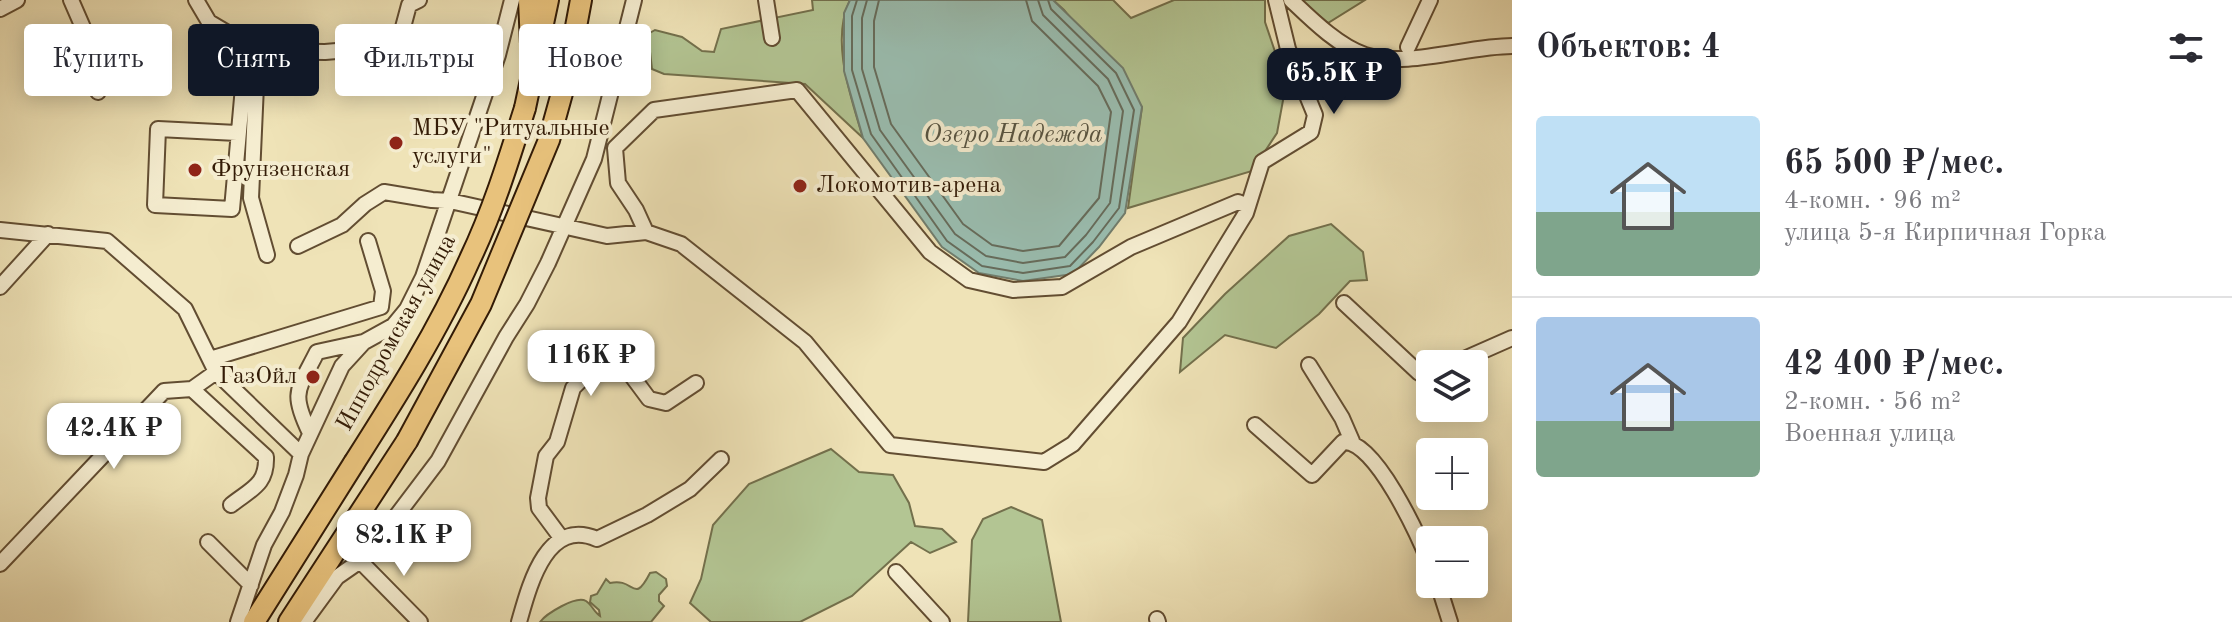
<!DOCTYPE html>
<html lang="ru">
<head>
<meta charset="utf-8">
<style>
  :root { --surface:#fff; --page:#f7f7f7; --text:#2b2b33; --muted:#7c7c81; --line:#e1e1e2; --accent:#111827 }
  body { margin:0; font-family:"Old Standard TT",serif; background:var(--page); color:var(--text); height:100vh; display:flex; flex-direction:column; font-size:30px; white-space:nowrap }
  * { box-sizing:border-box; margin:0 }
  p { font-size:26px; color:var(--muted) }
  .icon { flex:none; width:44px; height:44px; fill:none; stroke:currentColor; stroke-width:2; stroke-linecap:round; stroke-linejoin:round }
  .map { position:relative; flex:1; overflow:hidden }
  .drawer { display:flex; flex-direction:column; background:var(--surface); width:720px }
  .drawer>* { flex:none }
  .banner { position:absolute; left:24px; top:24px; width:760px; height:72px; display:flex; gap:16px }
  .buttons { position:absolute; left:1416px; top:350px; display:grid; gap:16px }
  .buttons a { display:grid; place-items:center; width:72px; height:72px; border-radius:8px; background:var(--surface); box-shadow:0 4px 20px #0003; font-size:40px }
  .price { position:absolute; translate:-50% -68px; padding:0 18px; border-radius:16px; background:#fff; color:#222; font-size:26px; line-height:52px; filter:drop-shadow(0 2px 4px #0008) }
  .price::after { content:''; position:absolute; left:50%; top:48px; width:24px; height:18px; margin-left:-12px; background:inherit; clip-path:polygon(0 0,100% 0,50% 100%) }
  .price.selected { background:var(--accent); color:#fff }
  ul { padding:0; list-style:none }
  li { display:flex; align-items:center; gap:24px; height:200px; padding:0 24px }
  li+li { border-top:2px solid var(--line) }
  li span { display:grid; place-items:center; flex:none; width:224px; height:160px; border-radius:8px; color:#555 }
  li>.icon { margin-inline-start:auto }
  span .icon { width:96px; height:96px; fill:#fffc; stroke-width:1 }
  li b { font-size:34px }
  h2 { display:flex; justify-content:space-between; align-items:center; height:96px; padding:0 24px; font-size:34px }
  .chip { padding:0 28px; border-radius:8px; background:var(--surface); box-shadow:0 4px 20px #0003; font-size:28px; line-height:72px }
  .chip.selected { background:var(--accent); color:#fff }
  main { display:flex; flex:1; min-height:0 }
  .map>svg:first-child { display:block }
  .green { fill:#b3c593; stroke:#73704c; stroke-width:2 }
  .water { fill:#9abeb1; stroke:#717d6d; stroke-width:2 }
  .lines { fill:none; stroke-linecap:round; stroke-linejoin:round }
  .shore { stroke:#666c5c; stroke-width:2 }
  .minor-casing { stroke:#624d32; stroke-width:18 }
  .highway-casing { stroke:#331b06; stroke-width:24 }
  .minor { stroke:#f5edd0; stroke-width:14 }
  .highway { stroke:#e8c27c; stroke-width:20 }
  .highway-bridge-casing { stroke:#331b06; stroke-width:24; stroke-linecap:butt }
  .highway-bridge { stroke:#e8c27c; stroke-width:20 }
  .poi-dot { fill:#8f2418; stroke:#f5edd0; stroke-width:3 }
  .labels { text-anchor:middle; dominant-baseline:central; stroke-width:8; stroke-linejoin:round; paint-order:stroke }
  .poi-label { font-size:24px; fill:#331b06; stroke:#f5edd0; text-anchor:start }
  .street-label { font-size:24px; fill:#331b06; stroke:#f5edd0 }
  .water-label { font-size:26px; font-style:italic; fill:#575442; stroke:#f5edd0 }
</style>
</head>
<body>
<main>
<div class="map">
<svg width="1512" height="622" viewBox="0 0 1512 622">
  <rect width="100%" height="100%" fill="#efe3b7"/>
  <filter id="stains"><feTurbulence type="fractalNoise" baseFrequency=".0025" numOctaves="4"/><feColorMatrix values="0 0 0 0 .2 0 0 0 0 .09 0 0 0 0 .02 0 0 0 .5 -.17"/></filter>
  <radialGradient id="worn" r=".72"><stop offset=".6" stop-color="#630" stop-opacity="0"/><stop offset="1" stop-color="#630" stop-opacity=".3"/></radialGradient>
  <path class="green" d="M812,0h38c-20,41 1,97 13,138l-58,-54 -141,-10 -12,-5 -4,-35 7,-4 27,7 20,14 12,1 7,-23 92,-19z
    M1053,0h60l18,18 43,-18h91v22l21,62 -9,49 -25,38 -124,37 14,-101 -78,-97z
    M1300,0h65l-37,23z
    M1331,224l32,28 4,28 -17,1 -31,33 -43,34 -51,-13 -45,37 3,-34 42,-44 64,-58z
    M831,449l28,23 34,3 16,28 6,23 27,3 14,13 -26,11 -19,-11 -59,54 -52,26h-89l-21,-19 11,-24 12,-54 36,-41z
    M1011,507l31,13 19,102h-93l4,-82 11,-21z
    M656,572l10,7 1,7 -8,9v6l5,5 -13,16h-111c6,-8 36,-27 46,-21 6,4 8,11 14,15l-1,-6 -9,-8 1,-6 6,-2 9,-15 4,4c25,-6 23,23 40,-10z"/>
  <path class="water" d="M850,0h203l70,68 19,39 -17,106 -26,34 -26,27 -50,7 -44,-8 -37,-26 -79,-109 -19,-67v-58z"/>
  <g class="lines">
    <path class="shore" d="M857,0l-5,16v54l19,64 76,107 35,25 41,7 47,-7 23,-24 26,-34 15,-98 -18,-37 -65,-64 -3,-9
      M867,0l-5,18v51l18,61 75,104 31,22 37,7 42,-6 21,-22 24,-32 13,-92 -15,-32 -65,-64 -5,-15
      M879,0l-5,21v46l17,57 72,100 29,21 31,6 36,-5 40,-48 12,-86 -13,-26 -66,-65 -6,-21"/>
    <defs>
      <path id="minor" d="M71,0l24,55 3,37
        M196,0l13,22 49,29 67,1 47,-4 30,-17 7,-26 10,-5
        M766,0l6,38
        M1291,0c20,19 47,46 74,55 40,13 103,-9 147,-9
        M0,9l17,-9
        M1408,47l22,-47
        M257,63l-6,135 16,57
        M237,133l-79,-4 -3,76 77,4 12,-133 12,-9
        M0,230l107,11 78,68 31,63 85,82
        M646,232l-10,-22 -18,-27 -3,-35 39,-38 143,-20 133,162 39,28 44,10 49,-3 69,-40 107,-45 10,4
        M298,246l44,-21 23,-21 19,-12 48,8 18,1 157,35 39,-4 35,12 124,98 85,103 154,17 29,-18 106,-122 67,-109 16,-51 49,-30 4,-17 -27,-66 -12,-49
        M0,287l48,-53
        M1344,303l75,70h11
        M210,359l171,-52 2,-16 -15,-50
        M1453,364l59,-26
        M1309,365l33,53 10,23
        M192,389l74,68c1,28 -15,32 -35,48
        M1255,425l57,50 31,-33c32,-3 76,95 87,122
        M310,433c-20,-41 -12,-43 7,-81l46,-10
        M562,539l-23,-31 -1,-10 8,-42 11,-14 16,-54 12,-12 35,-16 29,39 17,4 30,-20
        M208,542l43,43
        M360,561l60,61
        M0,564l164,-173 28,-2 24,-17
        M896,572l46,50
        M1438,584l12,38
        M1157,619l1,3
        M238,622l26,-77 18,-33 14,-37 5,-21 41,-88 22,-24 29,-16 14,-17 16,-32 75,-222 14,-55
        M304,622l33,-45 23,-16 19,-22 59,-78 68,-124 21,-33 21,-41 46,-104 40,-159
        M519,622c10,-35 27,-105 78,-83l50,-24 43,-26 31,-30"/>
      <path id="highway" d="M529,0l2,44
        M567,75l14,-75
        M525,108l23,-108
        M254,622l100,-159
        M289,622l118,-181"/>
    </defs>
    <use href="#minor" class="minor-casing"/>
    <use href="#highway" class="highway-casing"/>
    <use href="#minor" class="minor"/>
    <use href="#highway" class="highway"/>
    <defs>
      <path id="highway-bridge" d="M407,441l74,-137 68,-164 18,-65
        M354,463c42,-66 84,-132 116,-204 23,-48 39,-100 55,-151"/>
    </defs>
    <use href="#highway-bridge" class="highway-bridge-casing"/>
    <use href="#highway-bridge" class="highway-bridge"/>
  </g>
  <g class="poi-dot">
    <circle cx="396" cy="143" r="8"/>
    <circle cx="195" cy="170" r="8"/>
    <circle cx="800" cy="186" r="8"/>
    <circle cx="313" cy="377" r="8"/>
  </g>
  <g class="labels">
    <g class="poi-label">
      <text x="412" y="129">МБУ "Ритуальные<tspan x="412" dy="28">услуги"</tspan></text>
      <text x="211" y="170">Фрунзенская</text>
      <text x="816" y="186">Локомотив-арена</text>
      <text x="297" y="377" text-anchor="end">ГазОйл</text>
    </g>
    <g class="street-label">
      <text transform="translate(397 333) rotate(-61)">Ипподромская улица</text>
    </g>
    <g class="water-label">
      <text x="1013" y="135">Озеро Надежда</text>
    </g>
  </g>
  <rect width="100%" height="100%" filter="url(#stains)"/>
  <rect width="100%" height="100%" fill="url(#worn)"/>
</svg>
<div class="buttons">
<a><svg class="icon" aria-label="layers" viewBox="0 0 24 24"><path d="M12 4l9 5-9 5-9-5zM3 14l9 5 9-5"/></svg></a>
<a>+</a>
<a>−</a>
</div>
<b class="price selected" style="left:1334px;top:116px">65.5K ₽</b>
<b class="price" style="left:591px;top:398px">116K ₽</b>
<b class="price" style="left:114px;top:471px">42.4K ₽</b>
<b class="price" style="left:404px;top:578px">82.1K ₽</b>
<div class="banner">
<a class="chip">Купить</a>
<a class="chip selected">Снять</a>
<a class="chip">Фильтры</a>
<a class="chip">Новое</a>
</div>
</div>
<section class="drawer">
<h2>Объектов: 4<svg class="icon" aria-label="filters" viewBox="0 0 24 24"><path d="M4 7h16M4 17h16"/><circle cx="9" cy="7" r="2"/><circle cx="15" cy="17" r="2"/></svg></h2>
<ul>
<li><span style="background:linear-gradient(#bfe0f5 60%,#7fa58c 0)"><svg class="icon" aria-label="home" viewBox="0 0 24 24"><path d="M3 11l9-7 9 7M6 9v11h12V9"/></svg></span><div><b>65 500 ₽/мес.</b><p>4-комн. · 96 m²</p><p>улица 5-я Кирпичная Горка</p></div></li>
<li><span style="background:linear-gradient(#a9c7e8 65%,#7fa58c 0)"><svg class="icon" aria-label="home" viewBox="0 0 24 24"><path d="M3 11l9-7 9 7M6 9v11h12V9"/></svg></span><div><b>42 400 ₽/мес.</b><p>2-комн. · 56 m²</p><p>Военная улица</p></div></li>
</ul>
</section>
</main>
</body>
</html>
